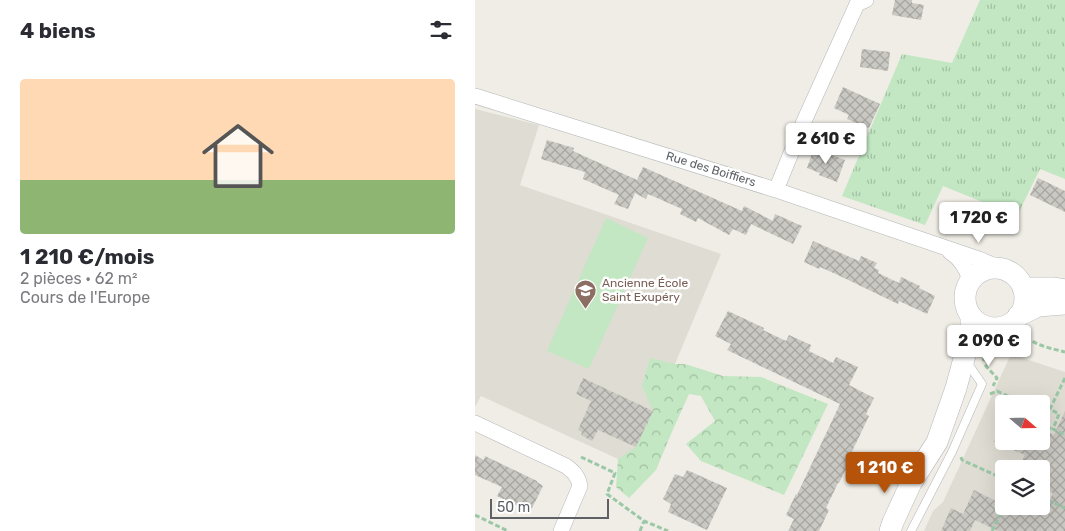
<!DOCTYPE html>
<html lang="fr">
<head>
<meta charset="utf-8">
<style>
  :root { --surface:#fff; --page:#f2f2f3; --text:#2b2b33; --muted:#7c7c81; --line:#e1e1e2; --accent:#b45309 }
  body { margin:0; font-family:Rubik,sans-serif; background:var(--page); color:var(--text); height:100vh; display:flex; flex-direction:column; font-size:19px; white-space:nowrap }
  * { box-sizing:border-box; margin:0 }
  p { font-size:16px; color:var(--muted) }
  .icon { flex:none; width:28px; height:28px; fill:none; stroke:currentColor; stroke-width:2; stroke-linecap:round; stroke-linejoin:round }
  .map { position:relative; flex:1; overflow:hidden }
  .details { display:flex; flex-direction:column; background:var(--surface); width:475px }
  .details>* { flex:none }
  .needle { width:32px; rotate:110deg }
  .buttons { position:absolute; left:520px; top:395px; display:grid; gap:10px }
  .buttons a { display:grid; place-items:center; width:55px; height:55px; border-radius:5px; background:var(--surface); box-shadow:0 5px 20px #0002; font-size:25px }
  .scale { position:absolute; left:15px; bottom:12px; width:119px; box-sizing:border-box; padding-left:5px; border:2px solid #5d6166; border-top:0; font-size:14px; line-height:18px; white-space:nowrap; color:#5d6166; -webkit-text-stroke:4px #fff; paint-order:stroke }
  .price { position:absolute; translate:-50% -42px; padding:0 11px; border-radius:5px; background:#fff; color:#222; font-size:16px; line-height:32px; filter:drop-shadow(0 1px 2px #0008) }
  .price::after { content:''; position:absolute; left:50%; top:30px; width:15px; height:11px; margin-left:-8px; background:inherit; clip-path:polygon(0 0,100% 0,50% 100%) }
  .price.active { background:var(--accent); color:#fff }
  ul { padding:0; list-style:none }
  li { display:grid; align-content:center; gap:10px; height:265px; padding:0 20px }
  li+li { border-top:1px solid var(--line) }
  li span { display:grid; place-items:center; height:155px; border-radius:5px; color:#555 }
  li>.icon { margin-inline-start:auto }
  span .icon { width:90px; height:90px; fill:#fffc; stroke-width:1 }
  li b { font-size:21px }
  h2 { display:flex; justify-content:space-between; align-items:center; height:60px; padding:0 20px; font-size:21px }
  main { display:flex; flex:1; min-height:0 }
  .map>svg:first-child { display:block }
  .education { fill:#dfdcd3; fill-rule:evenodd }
  .grass { fill:url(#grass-tufts) }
  .forest { fill:url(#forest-crowns) }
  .park { fill:#c2e7c2 }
  .building { fill:url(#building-cross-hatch) }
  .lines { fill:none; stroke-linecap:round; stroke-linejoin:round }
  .lane-casing { stroke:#b3b6ba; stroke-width:9 }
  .street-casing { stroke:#b3b6ba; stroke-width:16 }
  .secondary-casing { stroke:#b4b8bd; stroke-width:22 }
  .path { stroke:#9ac8a7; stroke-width:3; stroke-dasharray:5 2.5; stroke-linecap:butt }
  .lane { stroke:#fff; stroke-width:8 }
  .street { stroke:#fff; stroke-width:15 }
  .secondary { stroke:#fff; stroke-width:21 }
  .labels { text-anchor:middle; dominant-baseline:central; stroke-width:5; stroke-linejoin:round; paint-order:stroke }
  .street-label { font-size:12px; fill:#5d6166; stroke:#fff }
  .education-label { font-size:12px; fill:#785e54; stroke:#fff; text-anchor:start }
</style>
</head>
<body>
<main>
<section class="details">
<h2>4 biens<svg class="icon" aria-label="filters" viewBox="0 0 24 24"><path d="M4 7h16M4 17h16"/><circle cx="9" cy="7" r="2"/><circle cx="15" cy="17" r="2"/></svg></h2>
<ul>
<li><span style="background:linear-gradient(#ffd9b3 65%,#8fb573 0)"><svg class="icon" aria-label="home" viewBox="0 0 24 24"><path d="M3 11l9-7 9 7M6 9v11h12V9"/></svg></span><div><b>1 210 €/mois</b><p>2 pièces · 62 m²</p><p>Cours de l'Europe</p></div></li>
</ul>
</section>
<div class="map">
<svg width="590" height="531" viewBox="0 0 590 531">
  <defs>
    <pattern id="grass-tufts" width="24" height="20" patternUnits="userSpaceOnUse" patternTransform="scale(1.25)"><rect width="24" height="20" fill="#c2e7c2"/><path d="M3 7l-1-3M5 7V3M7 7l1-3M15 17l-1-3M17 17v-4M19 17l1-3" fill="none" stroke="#a1bfa1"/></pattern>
    <pattern id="forest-crowns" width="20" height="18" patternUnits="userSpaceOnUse" patternTransform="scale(1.25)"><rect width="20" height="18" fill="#c2e7c2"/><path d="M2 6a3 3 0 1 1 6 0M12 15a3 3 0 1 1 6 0" fill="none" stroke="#a1bfa1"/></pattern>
    <pattern id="building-cross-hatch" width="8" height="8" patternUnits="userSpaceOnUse" patternTransform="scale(1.25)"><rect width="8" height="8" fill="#cac8c2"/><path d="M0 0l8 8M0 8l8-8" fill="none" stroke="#a7a6a1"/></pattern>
  </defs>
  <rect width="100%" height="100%" fill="#efede5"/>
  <path class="education" d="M0,109l64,16 -19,60 201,69 -62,148 -17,68 -161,-74 -6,11z
    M536,354l54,18v159h-141l9,-20 10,-9zM529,404h37v37h-37zM529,469h37v37h-37z"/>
  <path class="grass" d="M505,0h85v179l-25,-10 -23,47 -74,-30 -18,39 -83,-29 60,-142 50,9z"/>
  <path class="forest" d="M175,358l25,6h10l38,12 38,1 67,27 -44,91 -83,-34 -15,-17 29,-23 -14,-25 -12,-2 -18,40 -15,36 -27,28 -13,-11 2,-28 18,-12 17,-36 -11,-25z"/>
  <path class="park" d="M131,218l42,20 -59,131 -42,-18z"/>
  <path class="building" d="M420,0h17v3l12,2 -3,15 -29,-5z
    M387,49l28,3 -2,19 -28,-4z
    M368,87l37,17 -11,24 -22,-9 2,-4 -15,-7z
    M72,140l27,8 -1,3 64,29 6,-13 99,44 2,-5 29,15 2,-7 27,12 -9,18 -42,-20 -5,11 -13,-6 -4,6 -31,-17 -2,4 -16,-8 2,-5 -34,-15 -2,5 -11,-6 -7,16 -14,-5 5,-9 -36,-16 2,-7 -44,-13z
    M339,148l31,12 -8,22 -18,-7 1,-2 -13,-5z
    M563,178l27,13v21l-35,-17z
    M338,241l46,20 2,-5 16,7 -3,5 5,2 -1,3 21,10 2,-6 19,9 -1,2 16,8 -8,18 -28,-13 -1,3 -58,-28 -20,-9 -1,2 -15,-7z
    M253,311l36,17 -1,2 23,11 3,-6 22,10 -2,6 24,12 3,-6 22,10 -9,18 25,13 -8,16 3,2 -22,46 2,1 -10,20h-1l-12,25 3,2 -10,21h-31l6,-12 -8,-4 10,-21 1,1 43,-91 -113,-54 4,-6 -16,-8z
    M108,378l70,33 -17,36 -38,-17 -6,11 -11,-6 1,-3 -4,-2 13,-29 -15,-7z
    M590,411v120h-67l-23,-11 -5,11h-29l10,-23 12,6 11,-24 30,15v1h21l18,9 10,-22 -12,-5v-19h-23l7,-14 -32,-14h48v-12l13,6z
    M0,455l9,5 1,-4 52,25v1l6,4 -13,26 -33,-16 5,-9 -27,-12z
    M212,470l40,18 -20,42 -39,-18 3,-8 -8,-5 12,-25 8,3z"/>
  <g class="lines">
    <defs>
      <path id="lane" d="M436,531l41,-79 30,-68 -13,-19"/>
      <path id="street" d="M0,96l301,94 203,69 23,10
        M301,190l29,-71 52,-115 9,-4
        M475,252c11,7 17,17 20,29
        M0,423l91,43c8,6 12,10 14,20l-19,45"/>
      <path id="secondary" d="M490 298a30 30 0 1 1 60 0a30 30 0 1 1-60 0Z
        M548,288h31l11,2
        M543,316l20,-10 27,-2
        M415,531l3,-9 18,-39 26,-41 19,-54 15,-55v-16"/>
    </defs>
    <use href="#lane" class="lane-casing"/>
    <use href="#street" class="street-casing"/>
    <use href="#secondary" class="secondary-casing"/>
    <path class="path" d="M546,332c11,13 29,16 44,20
      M508,361c5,-10 10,-21 22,-23 5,-1 8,-1 12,-3
      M510,365l12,13 -4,8
      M590,378l-15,31 9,5 -6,15 12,6
      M515,394l7,-3 28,13
      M566,414l3,12 9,3
      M106,457l34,16 -8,21 37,27 24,10
      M486,457l1,3 42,19
      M566,497l24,11
      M0,515l33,16
      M165,531l4,-10
      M517,531l12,-25"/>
    <use href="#lane" class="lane"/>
    <use href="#street" class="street"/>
    <use href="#secondary" class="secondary"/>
  </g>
  <defs>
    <symbol id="school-pin" viewBox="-11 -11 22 30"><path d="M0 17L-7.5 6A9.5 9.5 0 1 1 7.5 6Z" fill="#8d6e63" stroke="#fff"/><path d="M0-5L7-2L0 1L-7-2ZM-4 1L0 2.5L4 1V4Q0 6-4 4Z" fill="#fff"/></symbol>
  </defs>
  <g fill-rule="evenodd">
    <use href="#school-pin" x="98" y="278" width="25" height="34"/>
  </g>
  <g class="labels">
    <g class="street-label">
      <text transform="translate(236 169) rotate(17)">Rue des Boiffiers</text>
    </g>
    <g class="education-label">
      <text x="127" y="283">Ancienne École<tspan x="127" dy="14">Saint Exupéry</tspan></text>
    </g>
  </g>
</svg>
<div class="buttons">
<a><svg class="needle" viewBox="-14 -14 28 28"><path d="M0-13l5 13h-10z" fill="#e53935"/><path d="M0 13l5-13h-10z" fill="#7c7c81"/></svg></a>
<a><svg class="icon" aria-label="layers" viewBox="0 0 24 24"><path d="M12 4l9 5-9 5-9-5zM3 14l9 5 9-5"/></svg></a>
</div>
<div class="scale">50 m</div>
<b class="price" style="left:351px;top:165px">2 610 €</b>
<b class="price" style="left:504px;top:244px">1 720 €</b>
<b class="price" style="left:514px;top:367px">2 090 €</b>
<b class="price active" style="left:410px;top:494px">1 210 €</b>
</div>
</main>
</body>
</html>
